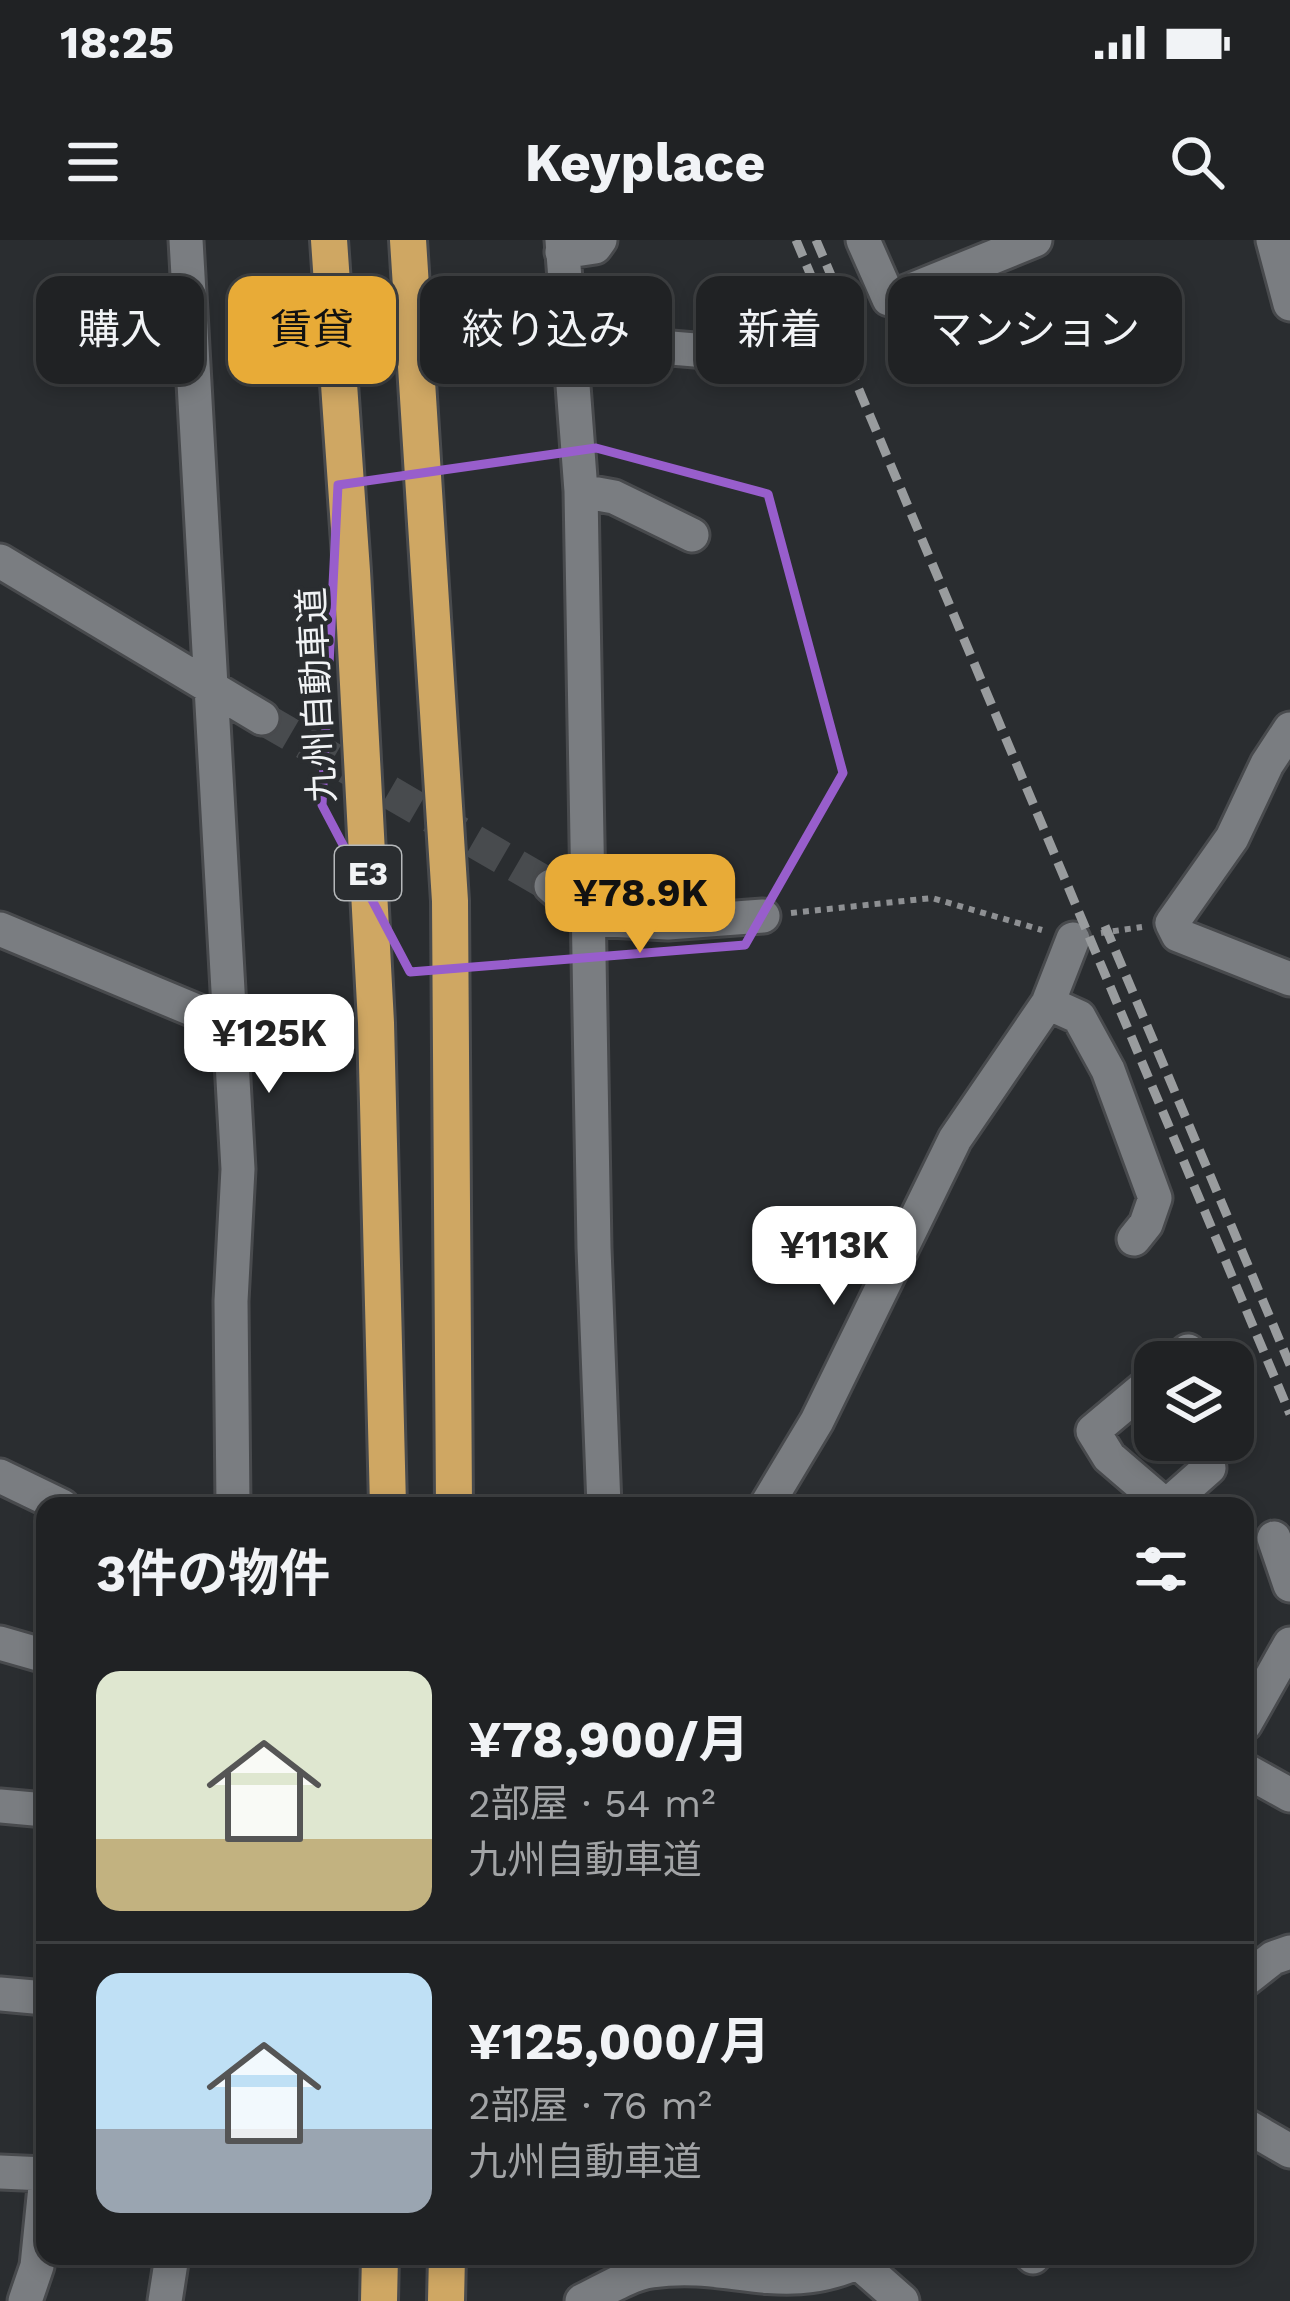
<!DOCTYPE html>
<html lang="ja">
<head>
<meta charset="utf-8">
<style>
  :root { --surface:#202224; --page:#2d2f31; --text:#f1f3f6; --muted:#a2a4a6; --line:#3d3f41; --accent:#e8ab37 }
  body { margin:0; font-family:"Work Sans","Noto Sans JP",sans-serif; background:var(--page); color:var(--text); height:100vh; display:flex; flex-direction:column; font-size:45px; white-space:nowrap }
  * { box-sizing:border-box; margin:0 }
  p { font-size:39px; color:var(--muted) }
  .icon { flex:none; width:66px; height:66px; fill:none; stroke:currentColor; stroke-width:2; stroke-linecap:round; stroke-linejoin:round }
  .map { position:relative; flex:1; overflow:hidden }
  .drawer { position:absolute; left:36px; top:1257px; width:1218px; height:768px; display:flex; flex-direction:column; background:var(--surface); border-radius:24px; box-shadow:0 6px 18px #0003,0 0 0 3px var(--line) }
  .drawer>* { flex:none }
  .hud { position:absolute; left:36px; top:36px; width:1218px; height:108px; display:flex; gap:24px }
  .controls { position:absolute; left:1134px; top:1101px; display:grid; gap:24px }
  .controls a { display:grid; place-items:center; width:120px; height:120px; border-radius:24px; background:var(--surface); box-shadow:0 6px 18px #0003,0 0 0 3px var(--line); font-size:60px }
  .price { position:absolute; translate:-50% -102px; padding:0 27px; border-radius:24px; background:#fff; color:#222; font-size:39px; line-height:78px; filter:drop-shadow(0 3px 6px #0008) }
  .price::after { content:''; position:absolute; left:50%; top:72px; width:36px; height:27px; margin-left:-18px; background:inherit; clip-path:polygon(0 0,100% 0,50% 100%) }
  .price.current { background:var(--accent); color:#111 }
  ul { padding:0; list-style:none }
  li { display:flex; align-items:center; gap:36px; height:300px; padding:0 60px }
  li+li { border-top:3px solid var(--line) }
  li span { display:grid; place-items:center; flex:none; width:336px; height:240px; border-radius:24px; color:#555 }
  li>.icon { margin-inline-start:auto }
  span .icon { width:144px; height:144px; fill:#fffc; stroke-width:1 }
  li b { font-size:51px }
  h2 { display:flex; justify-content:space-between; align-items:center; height:144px; padding:0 60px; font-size:51px }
  .pill { padding:0 42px; border-radius:24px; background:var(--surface); box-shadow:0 6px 18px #0003,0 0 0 3px var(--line); font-size:42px; line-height:108px }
  .pill.current { background:var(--accent); color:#111 }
  .status { display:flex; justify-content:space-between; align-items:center; height:84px; padding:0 60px; background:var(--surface); direction:ltr }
  .status svg { height:33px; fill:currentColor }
  header { display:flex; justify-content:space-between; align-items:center; height:156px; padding:0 60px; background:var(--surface); font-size:54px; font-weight:700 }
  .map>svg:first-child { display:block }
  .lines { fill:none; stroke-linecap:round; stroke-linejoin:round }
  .minor-tunnel { stroke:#484b4e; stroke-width:33; stroke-dasharray:33 16; stroke-linecap:butt }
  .minor-casing { stroke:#484a4d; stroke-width:39 }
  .highway-casing { stroke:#484a4d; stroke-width:42 }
  .path { stroke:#8e9093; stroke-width:6; stroke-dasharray:6 6; stroke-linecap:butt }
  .minor { stroke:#7a7d81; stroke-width:33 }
  .highway { stroke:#cfa763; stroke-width:36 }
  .rail { stroke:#999c9e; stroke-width:9; stroke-dasharray:18 9; stroke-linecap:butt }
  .marked { fill:none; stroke:#985ecc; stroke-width:9; stroke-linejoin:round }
  .labels { text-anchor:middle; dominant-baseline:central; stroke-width:9; stroke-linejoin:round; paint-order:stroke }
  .shield { fill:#2a2d30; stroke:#b5b8ba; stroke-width:3 }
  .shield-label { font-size:33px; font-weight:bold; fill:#f1f3f5 }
  .street-label { font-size:36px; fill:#f1f3f5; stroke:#2a2d30 }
</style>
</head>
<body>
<div class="status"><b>18:25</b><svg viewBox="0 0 49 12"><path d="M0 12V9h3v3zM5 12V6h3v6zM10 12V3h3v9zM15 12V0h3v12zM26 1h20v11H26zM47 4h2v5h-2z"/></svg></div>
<header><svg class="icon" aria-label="menu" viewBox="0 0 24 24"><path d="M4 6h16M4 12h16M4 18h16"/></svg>Keyplace<svg class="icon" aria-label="search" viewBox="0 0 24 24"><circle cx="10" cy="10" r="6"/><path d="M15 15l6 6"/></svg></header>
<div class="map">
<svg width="1290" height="2061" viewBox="0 0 1290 2061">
  <rect width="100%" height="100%" fill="#2a2d30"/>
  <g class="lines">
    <path class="minor-tunnel" d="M262,478l289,168"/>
    <defs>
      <path id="minor" d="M186,0l52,929 -7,132 2,205
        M562,0l19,251 13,757 10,258
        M863,0l26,59 146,-59
        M1273,0l17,64
        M562,12l33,-5 5,-7
        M569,92l66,13 84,7
        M581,251l33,6 78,38
        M0,321l262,157
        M1290,489l-23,35 -35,74 -60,85 6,12 112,44
        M551,646l37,33 80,4 95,-7
        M0,689l230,96
        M1048,763l31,14 29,53 47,128 -9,26 -12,15
        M1175,1122l13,-11
        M1155,1139l-62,52 16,26 57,49
        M0,1236l62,30
        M766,1266l51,-85 138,-282 93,-136 25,-64
        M1166,1266l43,-38
        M1274,1298l16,47
        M0,1403l45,13
        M1245,1484l45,-80
        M1245,1530l45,25
        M0,1566l45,4
        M1245,1740l28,-22 17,-6
        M0,1754l45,4
        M1245,1885l45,26
        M0,1932l45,2
        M1032,2016l1,1
        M860,2024l42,37
        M25,2061l12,-35 8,-79
        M165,2061l7,-45
        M582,2061c21,-10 47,-27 70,-30 83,-12 132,30 219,-15"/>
      <path id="highway" d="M329,0l23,331 24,452 12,483
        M408,0l42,661 4,605
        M379,2061l1,-45
        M446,2061l1,-45"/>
    </defs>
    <use href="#minor" class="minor-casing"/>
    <use href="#highway" class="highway-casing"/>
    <path class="path" d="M791,673l141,-15 110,32
      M1101,693l41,-6"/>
    <use href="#minor" class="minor"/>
    <use href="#highway" class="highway"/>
    <path class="rail" d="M796,0l494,1174
      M816,0l28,66
      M1105,686l185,439"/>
  </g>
  <path class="marked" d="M596,208l172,46 75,279 -98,172 -335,27 -88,-167 16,-320z"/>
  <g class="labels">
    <rect class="shield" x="335" y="606" width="66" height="54" rx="9"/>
    <g class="shield-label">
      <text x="368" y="633">E3</text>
    </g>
    <g class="street-label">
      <text transform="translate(317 455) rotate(-93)">九州自動車道</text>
    </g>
  </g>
</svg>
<div class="controls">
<a><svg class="icon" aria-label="layers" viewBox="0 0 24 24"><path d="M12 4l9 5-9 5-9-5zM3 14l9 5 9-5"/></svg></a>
</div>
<b class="price current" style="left:640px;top:716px">¥78.9K</b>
<b class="price" style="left:269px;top:856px">¥125K</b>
<b class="price" style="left:834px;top:1068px">¥113K</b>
<div class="hud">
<a class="pill">購入</a>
<a class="pill current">賃貸</a>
<a class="pill">絞り込み</a>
<a class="pill">新着</a>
<a class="pill">マンション</a>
</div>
<section class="drawer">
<h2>3件の物件<svg class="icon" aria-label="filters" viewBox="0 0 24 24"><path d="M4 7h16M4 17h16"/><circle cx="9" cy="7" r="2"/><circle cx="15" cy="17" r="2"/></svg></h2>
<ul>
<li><span style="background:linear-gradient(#dfe7d0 70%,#c2b280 0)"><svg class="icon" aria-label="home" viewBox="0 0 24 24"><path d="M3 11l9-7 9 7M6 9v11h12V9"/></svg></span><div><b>¥78,900/月</b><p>2部屋 · 54 m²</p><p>九州自動車道</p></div></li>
<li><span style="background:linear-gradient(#bfe0f5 65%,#9aa5b1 0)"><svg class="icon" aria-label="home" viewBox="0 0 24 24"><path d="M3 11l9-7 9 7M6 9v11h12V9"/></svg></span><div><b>¥125,000/月</b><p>2部屋 · 76 m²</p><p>九州自動車道</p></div></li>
</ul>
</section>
</div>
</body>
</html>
